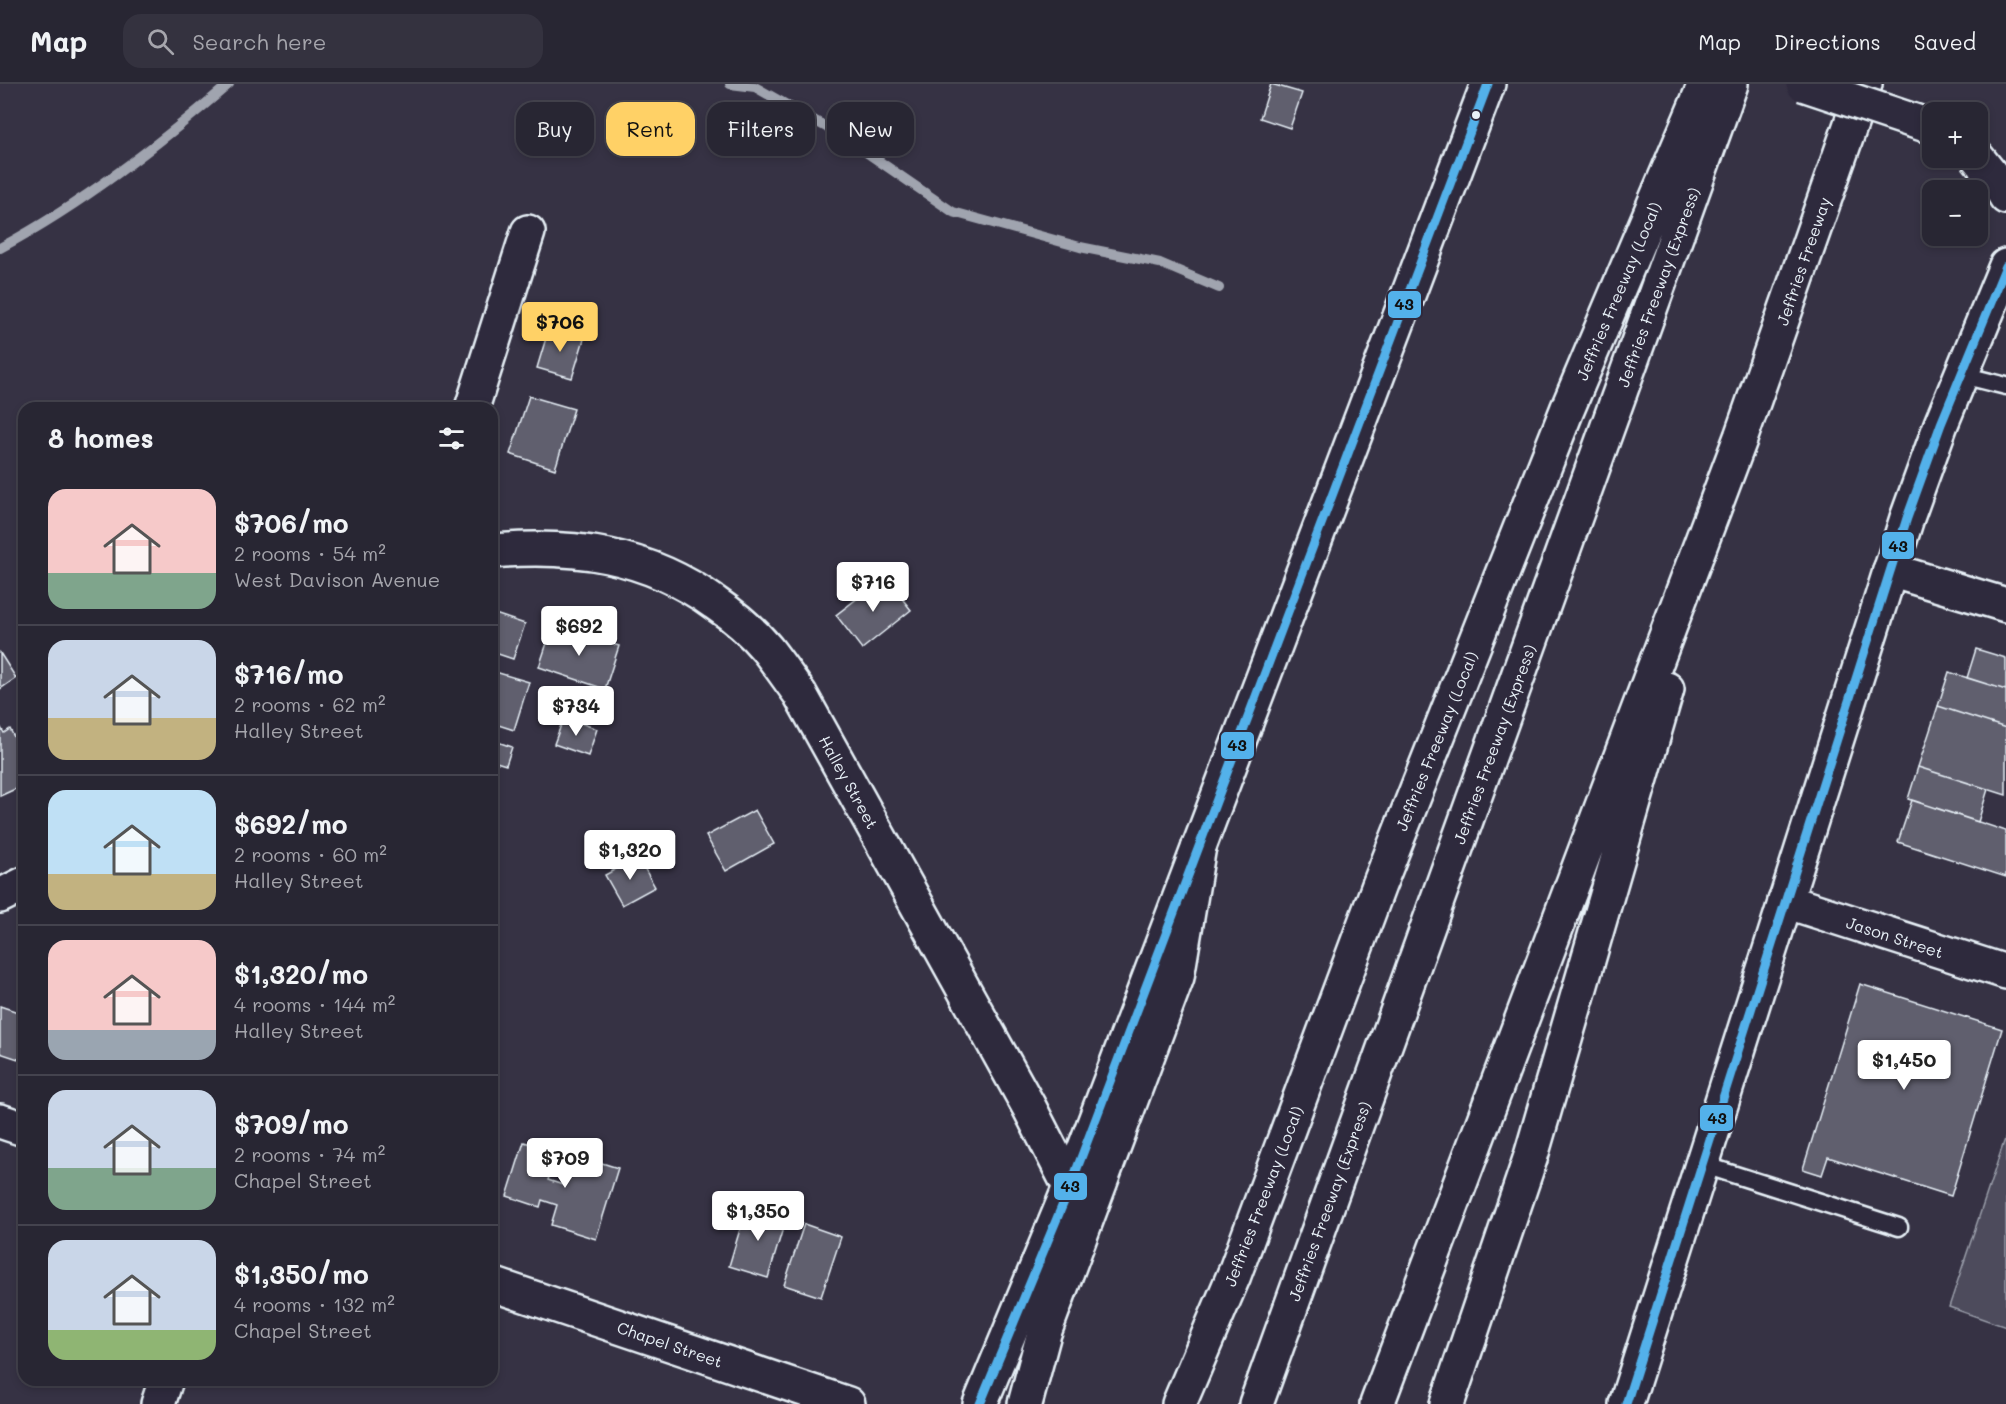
<!DOCTYPE html>
<html lang="en">
<head>
<meta charset="utf-8">
<style>
  :root { --surface:#282633; --page:#34323f; --text:#f1f3f6; --muted:#a5a5ac; --line:#44434e; --accent:#ffd166 }
  body { margin:0; font-family:Mali,sans-serif; background:var(--page); color:var(--text); height:100vh; display:flex; flex-direction:column; font-size:22px; white-space:nowrap }
  * { box-sizing:border-box; margin:0 }
  p { font-size:20px; color:var(--muted) }
  .icon { flex:none; width:33px; height:33px; fill:none; stroke:currentColor; stroke-width:2; stroke-linecap:round; stroke-linejoin:round }
  .map { position:relative; flex:1; overflow:hidden }
  .panel { position:absolute; left:18px; top:318px; width:480px; height:984px; display:flex; flex-direction:column; background:var(--surface); border-radius:18px; box-shadow:0 3px 9px #0003,0 0 0 2px var(--line) }
  .panel>* { flex:none }
  .hud { position:absolute; left:516px; top:18px; width:570px; height:54px; display:flex; gap:12px }
  .tools { position:absolute; left:1922px; top:18px; display:grid; gap:12px }
  .tools a { display:grid; place-items:center; width:66px; height:66px; border-radius:12px; background:var(--surface); box-shadow:0 3px 9px #0003,0 0 0 2px var(--line); font-size:30px }
  .price { position:absolute; translate:-50% -51px; padding:0 14px; border-radius:6px; background:#fff; color:#222; font-size:20px; line-height:39px; filter:drop-shadow(0 2px 3px #0008) }
  .price::after { content:''; position:absolute; left:50%; top:36px; width:18px; height:14px; margin-left:-9px; background:inherit; clip-path:polygon(0 0,100% 0,50% 100%) }
  .price.active { background:var(--accent); color:#111 }
  ul { padding:0; list-style:none }
  li { display:flex; align-items:center; gap:18px; height:150px; padding:0 30px }
  li+li { border-top:2px solid var(--line) }
  li span { display:grid; place-items:center; flex:none; width:168px; height:120px; border-radius:18px; color:#555 }
  li>.icon { margin-inline-start:auto }
  span .icon { width:72px; height:72px; fill:#fffc; stroke-width:1 }
  li b { font-size:26px }
  h2 { display:flex; justify-content:space-between; align-items:center; height:72px; padding:0 30px; font-size:26px }
  .pill { padding:0 21px; border-radius:18px; background:var(--surface); box-shadow:0 3px 9px #0003,0 0 0 2px var(--line); font-size:21px; line-height:54px }
  .pill.active { background:var(--accent); color:#111 }
  header { display:flex; align-items:center; gap:36px; box-sizing:border-box; height:84px; padding:0 30px; background:var(--surface); border-bottom:2px solid var(--line) }
  header strong { font-size:28px }
  nav { display:flex; gap:33px; margin-inline-start:auto; font-size:21px }
  .search { width:420px; height:54px; background:var(--page); display:flex; align-items:center; gap:15px; box-sizing:border-box; padding:0 21px; border-radius:18px; color:var(--muted); font-size:22px }
  .map>svg:first-child { display:block }
  .green { fill:#4d4b5c; stroke:#9a9eaa; stroke-width:1.5 }
  .lines { fill:none; stroke-linecap:round; stroke-linejoin:round }
  .stream { stroke:#a0a4af; stroke-width:10 }
  .building { fill:#605e6e; stroke:#e8f1f8; stroke-width:1.5 }
  .service-casing { stroke:#e8f1f8; stroke-width:21 }
  .minor-casing { stroke:#e8f1f8; stroke-width:38 }
  .secondary-casing { stroke:#e8f1f8; stroke-width:38 }
  .motorway-casing { stroke:#e8f1f8; stroke-width:38 }
  .service { stroke:#2f2a3d; stroke-width:16 }
  .minor { stroke:#2f2a3d; stroke-width:33 }
  .secondary { stroke:#2f2a3d; stroke-width:33 }
  .motorway { stroke:#2f2a3d; stroke-width:33 }
  .secondary-bridge-casing { stroke:#e8f1f8; stroke-width:38; stroke-linecap:butt }
  .secondary-bridge { stroke:#2f2a3d; stroke-width:33 }
  .bus-1-casing { stroke:#2f2a3d; stroke-width:14 }
  .bus-1 { stroke:#53b1ea; stroke-width:9 }
  .bus-dot { fill:#e8f1f8; stroke:#2f2a3d; stroke-width:2 }
  .labels { text-anchor:middle; dominant-baseline:central; stroke-width:5; stroke-linejoin:round; paint-order:stroke }
  .street-label { font-size:16px; fill:#e8f1f8; stroke:#2f2a3d }
  .line-badge { stroke:#2f2a3d; stroke-width:2 }
  .pale-badge-label { font-size:16px; text-anchor:middle; font-weight:bold; fill:#111 }
</style>
</head>
<body>
<header>
<strong>Map</strong>
<div class="search"><svg class="icon" aria-label="search" viewBox="0 0 24 24"><circle cx="10" cy="10" r="6"/><path d="M15 15l6 6"/></svg>Search here</div>
<nav><a>Map</a><a>Directions</a><a>Saved</a></nav>
</header>
<div class="map">
<svg width="2006" height="1320" viewBox="0 0 2006 1320">
  <rect width="100%" height="100%" fill="#363244"/>
  <filter id="ink" filterUnits="userSpaceOnUse"><feTurbulence type="fractalNoise" baseFrequency=".0167" numOctaves="2"/><feDisplacementMap in="SourceGraphic" scale="12" xChannelSelector="R" yChannelSelector="G"/><feConvolveMatrix kernelMatrix="1 2 1 2 8 2 1 2 1" color-interpolation-filters="sRGB"/></filter>
  <g filter="url(#ink)">
    <path class="green" d="M2006,1052v191l-57,-20z"/>
    <g class="lines">
      <path class="stream" d="M730,0l25,3 89,50 109,75 127,35 80,16 59,25
        M0,164c82,-44 158,-103 229,-164"/>
    </g>
    <path class="building" d="M1271,0l31,9 -12,35 -30,-10z
      M549,244l35,11 -12,39 -35,-10z
      M529,312l45,13 -19,60 -45,-15z
      M885,493l26,33 -49,39 -26,-34z
      M492,529l33,11 -12,35 -21,-7z
      M553,541l66,21 -14,43 -66,-22z
      M1976,565l30,9v32l-39,-12z
      M0,569l16,25 -16,11z
      M492,587l37,11 -15,48 -22,-7z
      M1949,588l57,18v38l-68,-22z
      M1938,622l68,22v67l-88,-28z
      M564,633l33,12 -9,27 -34,-12z
      M0,642l4,7 6,-4 5,10 9,-5v51l-24,11z
      M492,656l20,7 -6,18 -13,-4 -1,3z
      M1918,683l70,22 -10,33 -70,-23z
      M1912,716l94,31v46l-108,-35z
      M755,726l19,34 -48,27 -20,-35z
      M638,773l17,30 -33,18 -17,-30z
      M1860,900l142,45 -51,167 -123,-39 -6,18 -19,-6z
      M0,922l24,8v47l-24,-8z
      M524,1058l33,10 -9,28 15,5 10,-31 45,14 -22,71 -45,-14 6,-20 -15,-5 -2,7 -33,-11z
      M747,1122l39,12 -18,60 -39,-12z
      M804,1140l37,13 -20,60 -37,-12z"/>
    <g class="lines">
      <defs>
        <path id="service" d="M1962,291l44,11
          M1701,1080l198,63"/>
        <path id="minor" d="M472,324l56,-176
          M492,467c82,-7 155,3 223,52 19,13 37,28 52,46 11,14 22,30 33,45l229,413 41,80
          M1890,486l116,35
          M0,812l24,-12
          M1785,817l221,71
          M0,1037l24,8
          M492,1200l356,120
          M158,1320l8,-24"/>
        <path id="secondary" d="M1977,73l20,25 9,15
          M980,1320l90,-217 418,-1103
          M1626,1320l281,-886 34,-94 65,-158"/>
        <path id="motorway" d="M1025,1320l19,-71 133,-356 22,-131
          M1179,1320l55,-129 145,-390 188,-475 138,-326
          M1256,1320l475,-1320
          M1377,1320l364,-967 124,-353
          M1447,1320l84,-248 136,-467"/>
      </defs>
      <use href="#service" class="service-casing"/>
      <use href="#minor" class="minor-casing"/>
      <use href="#secondary" class="secondary-casing"/>
      <use href="#motorway" class="motorway-casing"/>
      <use href="#service" class="service"/>
      <use href="#minor" class="minor"/>
      <use href="#secondary" class="secondary"/>
      <use href="#motorway" class="motorway"/>
      <defs>
        <path id="secondary-bridge" d="M1803,0l129,43"/>
      </defs>
      <use href="#secondary-bridge" class="secondary-bridge-casing"/>
      <use href="#secondary-bridge" class="secondary-bridge"/>
      <defs>
        <path id="bus-1" d="M980,1320l90,-217 418,-1103
          M1626,1320l281,-886 34,-94 65,-158"/>
      </defs>
      <use href="#bus-1" class="bus-1-casing"/>
      <use href="#bus-1" class="bus-1"/>
    </g>
  </g>
  <circle class="bus-dot" cx="1476" cy="31" r="5"/>
  <g class="labels">
    <g class="street-label">
      <text transform="translate(1803 177) rotate(-71)">Jeffries Freeway</text>
      <text transform="translate(1658 203) rotate(-70)">Jeffries Freeway (Express)</text>
      <text transform="translate(1618 207) rotate(-67)">Jeffries Freeway (Local)</text>
      <text transform="translate(1436 657) rotate(-68)">Jeffries Freeway (Local)</text>
      <text transform="translate(1494 660) rotate(-70)">Jeffries Freeway (Express)</text>
      <text transform="translate(849 698) rotate(61)">Halley Street</text>
      <text transform="translate(1895 853) rotate(18)">Jason Street</text>
      <text transform="translate(1263 1112) rotate(-69)">Jeffries Freeway (Local)</text>
      <text transform="translate(1329 1117) rotate(-70)">Jeffries Freeway (Express)</text>
      <text transform="translate(670 1260) rotate(19)">Chapel Street</text>
    </g>
  </g>
  <g class="line-badge">
    <rect x="1387" y="206" width="35" height="29" rx="6" fill="#53b1ea"/>
    <rect x="1881" y="447" width="34" height="29" rx="6" fill="#53b1ea"/>
    <rect x="1220" y="647" width="35" height="29" rx="6" fill="#53b1ea"/>
    <rect x="1699" y="1020" width="35" height="28" rx="6" fill="#53b1ea"/>
    <rect x="1053" y="1088" width="35" height="29" rx="6" fill="#53b1ea"/>
  </g>
  <g class="pale-badge-label">
    <text x="1404" y="226">43</text>
    <text x="1898" y="468">43</text>
    <text x="1237" y="667">43</text>
    <text x="1717" y="1040">43</text>
    <text x="1070" y="1108">43</text>
  </g>
</svg>
<div class="tools">
<a>+</a>
<a>−</a>
</div>
<b class="price active" style="left:560px;top:269px">$706</b>
<b class="price" style="left:873px;top:529px">$716</b>
<b class="price" style="left:579px;top:573px">$692</b>
<b class="price" style="left:576px;top:653px">$734</b>
<b class="price" style="left:630px;top:797px">$1,320</b>
<b class="price" style="left:1904px;top:1007px">$1,450</b>
<b class="price" style="left:565px;top:1105px">$709</b>
<b class="price" style="left:758px;top:1158px">$1,350</b>
<div class="hud">
<a class="pill">Buy</a>
<a class="pill active">Rent</a>
<a class="pill">Filters</a>
<a class="pill">New</a>
</div>
<section class="panel">
<h2>8 homes<svg class="icon" aria-label="filters" viewBox="0 0 24 24"><path d="M4 7h16M4 17h16"/><circle cx="9" cy="7" r="2"/><circle cx="15" cy="17" r="2"/></svg></h2>
<ul>
<li><span style="background:linear-gradient(#f6c9c9 70%,#7fa58c 0)"><svg class="icon" aria-label="home" viewBox="0 0 24 24"><path d="M3 11l9-7 9 7M6 9v11h12V9"/></svg></span><div><b>$706/mo</b><p>2 rooms · 54 m²</p><p>West Davison Avenue</p></div></li>
<li><span style="background:linear-gradient(#c9d6e8 65%,#c2b280 0)"><svg class="icon" aria-label="home" viewBox="0 0 24 24"><path d="M3 11l9-7 9 7M6 9v11h12V9"/></svg></span><div><b>$716/mo</b><p>2 rooms · 62 m²</p><p>Halley Street</p></div></li>
<li><span style="background:linear-gradient(#bfe0f5 70%,#c2b280 0)"><svg class="icon" aria-label="home" viewBox="0 0 24 24"><path d="M3 11l9-7 9 7M6 9v11h12V9"/></svg></span><div><b>$692/mo</b><p>2 rooms · 60 m²</p><p>Halley Street</p></div></li>
<li><span style="background:linear-gradient(#f6c9c9 75%,#9aa5b1 0)"><svg class="icon" aria-label="home" viewBox="0 0 24 24"><path d="M3 11l9-7 9 7M6 9v11h12V9"/></svg></span><div><b>$1,320/mo</b><p>4 rooms · 144 m²</p><p>Halley Street</p></div></li>
<li><span style="background:linear-gradient(#c9d6e8 65%,#7fa58c 0)"><svg class="icon" aria-label="home" viewBox="0 0 24 24"><path d="M3 11l9-7 9 7M6 9v11h12V9"/></svg></span><div><b>$709/mo</b><p>2 rooms · 74 m²</p><p>Chapel Street</p></div></li>
<li><span style="background:linear-gradient(#c9d6e8 75%,#8fb573 0)"><svg class="icon" aria-label="home" viewBox="0 0 24 24"><path d="M3 11l9-7 9 7M6 9v11h12V9"/></svg></span><div><b>$1,350/mo</b><p>4 rooms · 132 m²</p><p>Chapel Street</p></div></li>
</ul>
</section>
</div>
</body>
</html>
